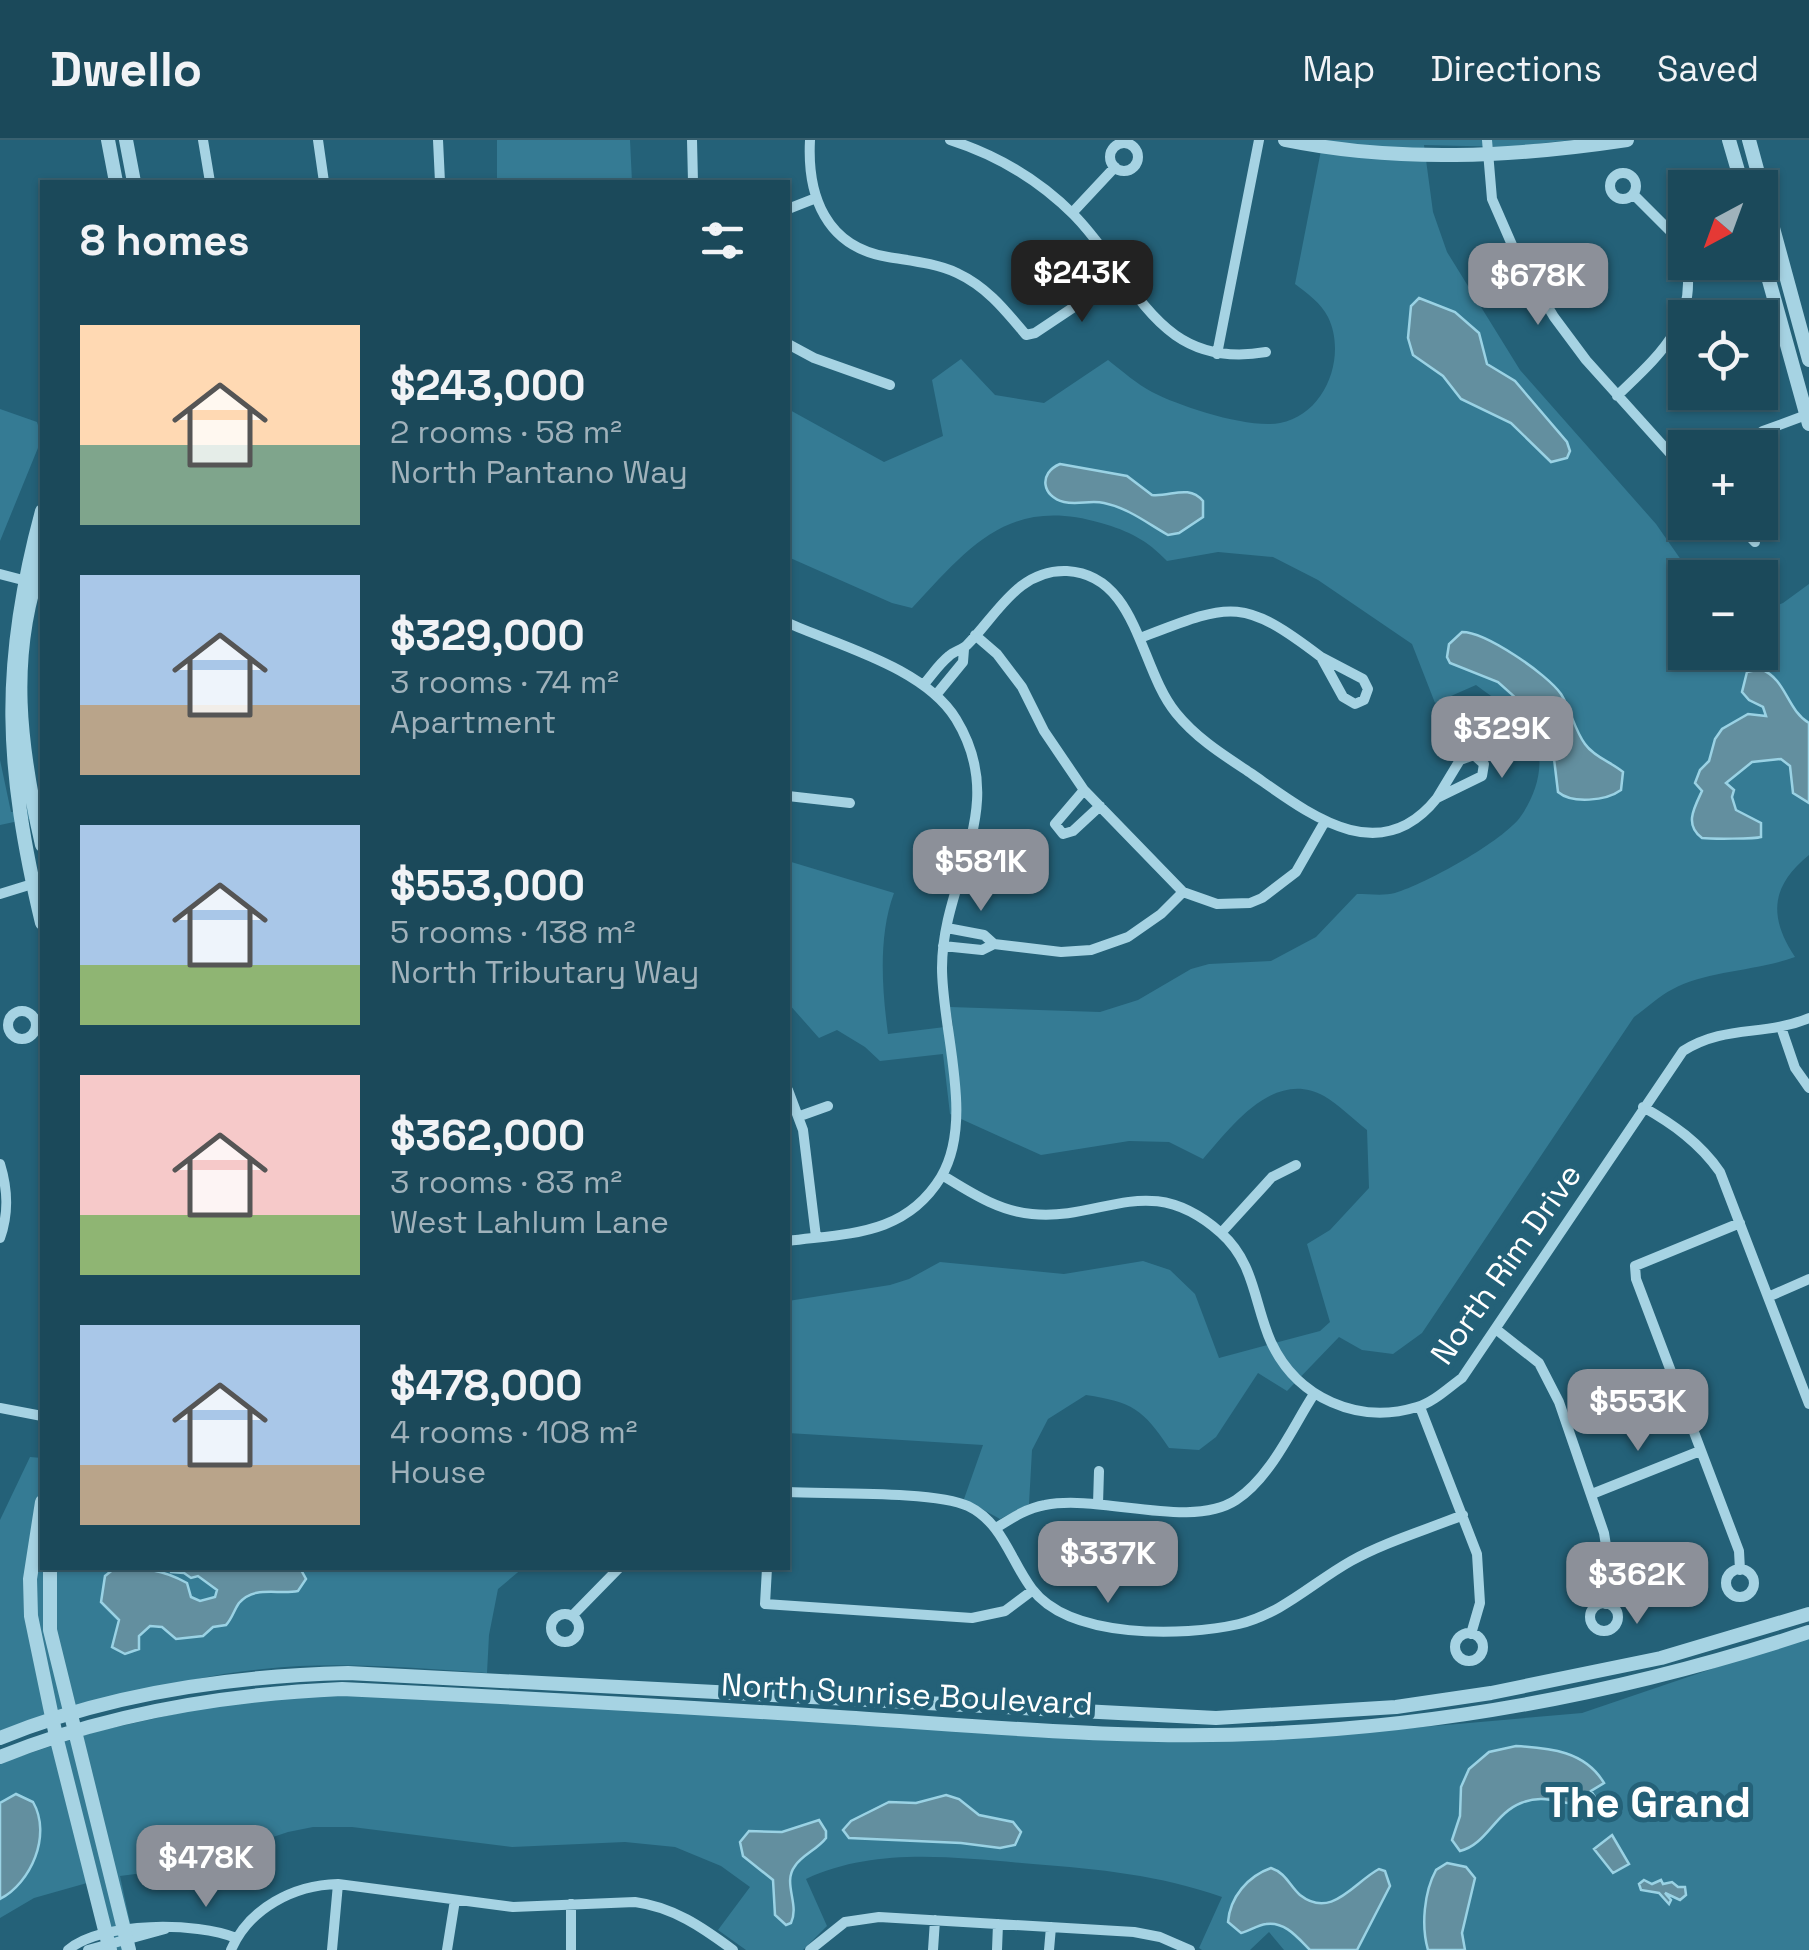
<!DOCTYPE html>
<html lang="en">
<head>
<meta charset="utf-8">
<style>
  :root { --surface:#1b495a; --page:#285363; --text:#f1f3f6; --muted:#a0b2bb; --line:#396170; --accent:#8c9099 }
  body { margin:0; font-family:"Space Grotesk",sans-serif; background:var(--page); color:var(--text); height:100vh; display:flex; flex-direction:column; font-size:38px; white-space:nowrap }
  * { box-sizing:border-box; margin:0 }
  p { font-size:32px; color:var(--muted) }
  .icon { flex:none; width:55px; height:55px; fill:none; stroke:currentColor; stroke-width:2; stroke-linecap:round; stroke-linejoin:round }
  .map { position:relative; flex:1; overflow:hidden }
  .drawer { position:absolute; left:40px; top:40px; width:750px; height:1390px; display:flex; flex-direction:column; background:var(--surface); border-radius:0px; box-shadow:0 2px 8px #0004,0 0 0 2px var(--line) }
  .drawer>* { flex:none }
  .needle { width:65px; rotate:221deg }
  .fabs { position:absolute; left:1668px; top:30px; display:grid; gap:20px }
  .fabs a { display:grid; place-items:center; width:110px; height:110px; border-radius:0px; background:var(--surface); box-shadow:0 2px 8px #0004,0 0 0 2px var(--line); font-size:50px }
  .price { position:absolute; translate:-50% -85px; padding:0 22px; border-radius:20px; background:var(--accent); color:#fff; font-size:32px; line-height:65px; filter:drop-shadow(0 2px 5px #0008) }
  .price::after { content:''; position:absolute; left:50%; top:60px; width:30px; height:22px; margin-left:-15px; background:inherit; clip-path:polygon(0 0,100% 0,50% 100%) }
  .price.current { background:#222; color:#fff }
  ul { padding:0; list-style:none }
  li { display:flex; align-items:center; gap:30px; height:250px; padding:0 40px }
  li span { display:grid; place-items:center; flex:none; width:280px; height:200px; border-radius:0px; color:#555 }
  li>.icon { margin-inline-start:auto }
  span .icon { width:120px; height:120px; fill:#fffc; stroke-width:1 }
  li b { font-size:42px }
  h2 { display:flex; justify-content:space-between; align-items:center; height:120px; padding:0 40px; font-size:42px }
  header { display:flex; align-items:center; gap:60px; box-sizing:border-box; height:140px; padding:0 50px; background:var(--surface); border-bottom:2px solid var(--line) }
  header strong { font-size:48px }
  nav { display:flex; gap:55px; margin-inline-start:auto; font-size:35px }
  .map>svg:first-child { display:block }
  .green { fill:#357b94 }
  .water { fill:#638f9f; stroke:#9ad2e4; stroke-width:2.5 }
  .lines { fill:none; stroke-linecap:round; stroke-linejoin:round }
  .minor { stroke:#a6d3e3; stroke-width:10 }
  .tertiary { stroke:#a6d3e3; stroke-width:14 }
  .labels { text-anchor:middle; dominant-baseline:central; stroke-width:10; stroke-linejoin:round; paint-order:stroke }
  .street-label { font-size:32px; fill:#fff; stroke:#246178 }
  .district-label { font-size:42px; font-weight:bold; fill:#fff; stroke:#246178 }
</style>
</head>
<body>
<header>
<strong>Dwello</strong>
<nav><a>Map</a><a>Directions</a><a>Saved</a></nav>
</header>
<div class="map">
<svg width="1809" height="1810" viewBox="0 0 1809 1810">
  <rect width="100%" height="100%" fill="#246178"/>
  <path class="green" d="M497,0h133l2,42h-135z
    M1323,0h248l-63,7 -84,-2 9,67 14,40 73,118 136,154 37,53 -8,1v74h75v-40l23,-9 26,-19v271c-38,31 -41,61 -14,102 -38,14 -90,14 -122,32 -14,7 -26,19 -39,28l-212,316 -29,21 -31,-4 -23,-13 -52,54 -29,-18 -42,64 -17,13 -30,-2c-26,-39 -37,-46 -83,-53l-38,24 -16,31 -3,54 -29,15 -36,-20 19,-54 -195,-12v-132l102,-16 19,-6 31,-17 124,12 79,-13 27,9 25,24 24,64 101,-27 10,-9 -23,-78 23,-14 39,-42 -2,-58c-14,-11 -28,-25 -43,-34 -50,-28 -93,31 -121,63l-34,-17 -40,-1 -88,14 -91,-41 -7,-60 -63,7 -15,-14 -28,-17 -18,8 -31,-35v-142l106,32c-16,43 -12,96 -6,141l65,-8 -3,-19 150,5 38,-12 53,-31 18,-5 62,-3 45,-24 41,-43c12,0 27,2 38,-1 30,-9 109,-52 126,-77 14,-20 24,-49 15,-73 -10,-27 -38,-41 -60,-58l-41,18 -23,-59 -94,-64 -45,-23 -55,-5 -51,9c-20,-21 -38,-30 -66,-38 -92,-27 -131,23 -189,85l-20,-5 -104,-46v-148l96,53 59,-26 -11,-56 29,-21 34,36 49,8 64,-43c14,11 29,24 44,32 29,15 97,37 128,31 46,-9 67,-67 48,-106 -7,-14 -21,-24 -33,-33z
    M0,269l37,13 5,16 -42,103z
    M0,620l11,52 31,-6v10l-42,9z
    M30,1317l12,1v110h481l-25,21 -9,46 -2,38c-74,-5 -150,-12 -224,-4 -89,8 -177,40 -263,63v-212z
    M1809,1496v314h-525l-15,-18 -19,18h-48l-3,-2 23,-51c-63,-22 -123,-28 -189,-33 -76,-6 -156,-18 -227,15l21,47 -24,24h-57l-28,-20 32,-43 -29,-21 -46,-19 -50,-5 -113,5 -160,-20h-39l-25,5 -21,7 -57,31 -37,-1 -53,7 16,74h-32l-17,-67 -53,15 -34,20v-155l94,-31 135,-30 110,-8 477,27 527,13 239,-21z"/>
  <path class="water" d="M1419,158l36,14 24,21 8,31 28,17 52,61 3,9 -3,7 -16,4 -40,-39 -50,-24 -18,-23 -30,-21 -5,-17 3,-32z
    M1060,324l67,12 25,19c19,2 36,-11 51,6v16l-24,16 -11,2c-21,-12 -40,-27 -64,-32 -13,-3 -26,2 -40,-1 -22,-5 -26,-29 -4,-38z
    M1462,492c24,0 85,42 99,62 10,16 13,35 24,50 9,13 26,18 38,28l-2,18c-15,11 -49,14 -63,2l-6,-50 -16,-26 -38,-34 -48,-19 -3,-6 2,-13z
    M1761,529c26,11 25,40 48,54v80l-16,-10 -3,-27 -9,-7 -29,3 -26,21 8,7 -2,7 4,13 25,13v14c-6,2 -50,2 -59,1 -18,-13 -8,-30 0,-47l-7,-8 5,-13 9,-9 6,-22 7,-10 26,-15 18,2 -3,-9 -14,-7 -7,-8 5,-20z
    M115,1428c28,0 47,1 72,15l4,14 9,4 15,-4 2,-7 -19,-14 -7,2 -7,-5 -13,-1 -2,-4h131l6,11 -8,12c-20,4 -43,-6 -59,12 -5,7 -7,16 -13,22l-13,2 -10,9 -27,3 -14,-12 -12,-1 -11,10v13l-14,5 -13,-7 7,-27 -18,-18 4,-26z
    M1516,1606c34,2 69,5 88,37l-13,8 7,11c-30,9 -48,-11 -77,1 -26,10 -35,42 -61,48l-8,-11 8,-24 1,-29 8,-18 20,-17z
    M16,1654l17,8c19,33 -2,81 -33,97v-96z
    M946,1655l13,4 20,16 34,7 8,10 -6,13 -15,3 -39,-5 -112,-5 -6,-8 8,-9 38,-19 27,1z
    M819,1680l7,11v7c-8,11 -24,17 -31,28 -13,17 5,38 -4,57l-5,2 -11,-10 -2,-35 -30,-24 -3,-14 9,-11 33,1z
    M1612,1695l17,29 -16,9 -19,-24z
    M1447,1723l19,4 9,11 -13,55 3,17h-37c-7,-24 -4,-58 8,-80z
    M1271,1728c15,5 18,17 29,27 32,25 54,-13 79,-26l6,2 5,15 -33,64h-47c-12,-12 -25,-29 -44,-26 -9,1 -16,7 -25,9l-13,-11c2,-25 20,-46 43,-54z
    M1644,1740l8,4 9,-4 2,4 9,-2 6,5h7l1,8 -6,5 -15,-7 6,7 -2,4 -10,-11 -18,-3 -2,-6z"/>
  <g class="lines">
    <path class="minor" d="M203,0l7,42
      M318,0l6,42
      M438,0l2,42
      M692,0l1,42
      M810,0c-3,56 16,107 78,117 23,4 47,6 69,16 30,14 48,37 69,62l9,-2 87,-58
      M950,0c47,15 89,40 124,75 62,63 82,156 192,137
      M1487,0l5,59 24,55 38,63 32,43 99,110
      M1110 17a14 14 0 1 1 28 0a14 14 0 1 1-28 0Z
      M1610 46a13 13 0 1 1 26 0a13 13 0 1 1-26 0Z
      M1633,54l37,37 15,28
      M788,69l28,-11
      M1072,73l43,-46
      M788,204l26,14 76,27
      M1217,214l42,-214
      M1617,256c40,-39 81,-72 69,-134
      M1738,308l25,-17 46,-17
      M1736,382l19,20
      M0,434l42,11
      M788,483c52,23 137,45 168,96 55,90 -14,159 -14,249 0,63 33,152 -1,209 -36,59 -93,56 -153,64
      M975,495l22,19 25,33 22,44 40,59 99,102 34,12 33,-1 12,-5 34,-26 28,-49
      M1140,498c91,-35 101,-42 181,19
      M1321,517l42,22 5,10 -4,11 -9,4 -12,-7z
      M924,544c8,-9 15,-20 25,-28 5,-5 13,-6 18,-11 30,-30 51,-76 100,-74 71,4 72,97 109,142 21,26 49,43 76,61 56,39 127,97 185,24
      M936,555l27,-33 1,-13
      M1474,615l10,9 -2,12 -45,22 23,-38z
      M1084,650l-29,34 8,10 10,-3 27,-25
      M788,656l62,7
      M0,754l42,-13
      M947,788l37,7 10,9
      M943,806l39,4 12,-6 67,8 30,-2 37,-13 33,-23 22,-22
      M8 885a14 14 0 1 1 28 0a14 14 0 1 1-28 0Z
      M1781,887l14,41 14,20
      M788,950l15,40 13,107
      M1643,967c30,17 57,36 77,65l89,232
      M800,976l28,-10
      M0,1024c8,26 9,49 0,74
      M942,1035c28,17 56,36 90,39 73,7 117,-45 189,19 34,30 33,71 50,109 26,56 87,83 146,65 17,-5 31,-19 45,-29l221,-327c43,-27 81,-14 126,-33
      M1740,1083l-105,43 1,13 103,272 1,19
      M1221,1093l51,-56 24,-12
      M1768,1157l41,-18
      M1497,1190l42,33 20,39 45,131 4,25 -2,46
      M1420,1267l57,147 3,49 -9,31
      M0,1268l42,8
      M788,1352c41,2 148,-1 180,14 35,17 42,54 64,83 38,50 151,48 207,35 44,-11 73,-41 112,-63 34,-19 75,-31 112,-46
      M1592,1354l108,-43
      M1098,1364l1,-33
      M996,1388c16,-10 31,-20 49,-23 56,-11 145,25 191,-5 35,-23 56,-72 78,-106
      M767,1428l-2,36 207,14 33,-7 28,-21
      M1726 1443a14 14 0 1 1 28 0a14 14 0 1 1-28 0Z
      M1590 1477a14 14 0 1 1 28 0a14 14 0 1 1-28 0Z
      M551 1488a14 14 0 1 1 28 0a14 14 0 1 1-28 0Z
      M572,1476l47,-48
      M1455 1507a14 14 0 1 1 28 0a14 14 0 1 1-28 0Z
      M571,1764v46
      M68,1810c34,-29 129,-28 168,-12
      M88,1810l77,-21
      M231,1810c18,-42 63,-65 107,-66l175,23 122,-5c38,5 67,25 98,48
      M332,1810l6,-66
      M447,1810l8,-50
      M810,1810l35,-28 34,-5 255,15 26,5 30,13
      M933,1810l2,-30
      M997,1810l1,-26
      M1049,1810l2,-23"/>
    <path class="tertiary" d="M108,0l8,42
      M126,0l8,42
      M1285,0c112,23 229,17 342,0
      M1729,0l14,48
      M1749,0l60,220
      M1760,108l49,176
      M42,371c-42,155 -37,256 0,412
      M42,421c-35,95 -22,188 0,284
      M42,1362l-12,77 1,37 25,120 54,214
      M50,1428v62l79,320
      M0,1598c110,-45 230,-62 348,-65l868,45 180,-11 95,-14 170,-35 148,-44
      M0,1617c109,-44 225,-63 342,-68 166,8 331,17 497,28 145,9 292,24 438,16 181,-9 359,-44 532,-101"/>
  </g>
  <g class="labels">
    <g class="street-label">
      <text transform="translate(1506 1124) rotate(-55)">North Rim Drive</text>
      <text transform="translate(907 1554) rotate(3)">North Sunrise Boulevard</text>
    </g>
    <g class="district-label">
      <text x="1648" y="1662">The Grand</text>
    </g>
  </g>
</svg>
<div class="fabs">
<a><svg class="needle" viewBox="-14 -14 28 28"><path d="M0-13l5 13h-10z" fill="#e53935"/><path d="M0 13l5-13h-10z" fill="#a0b2bb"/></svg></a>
<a><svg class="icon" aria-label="locate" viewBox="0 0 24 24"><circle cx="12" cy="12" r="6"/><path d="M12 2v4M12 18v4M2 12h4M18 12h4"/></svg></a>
<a>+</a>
<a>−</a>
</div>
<b class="price current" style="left:1082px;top:185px">$243K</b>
<b class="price" style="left:1538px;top:188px">$678K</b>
<b class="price" style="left:1502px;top:641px">$329K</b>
<b class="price" style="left:981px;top:774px">$581K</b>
<b class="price" style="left:1638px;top:1314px">$553K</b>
<b class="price" style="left:1108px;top:1466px">$337K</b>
<b class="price" style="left:1637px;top:1487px">$362K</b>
<b class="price" style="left:206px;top:1770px">$478K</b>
<section class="drawer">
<h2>8 homes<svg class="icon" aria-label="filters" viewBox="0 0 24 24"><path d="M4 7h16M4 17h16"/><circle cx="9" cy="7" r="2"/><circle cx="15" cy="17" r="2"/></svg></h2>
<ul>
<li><span style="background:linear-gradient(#ffd9b3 60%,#7fa58c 0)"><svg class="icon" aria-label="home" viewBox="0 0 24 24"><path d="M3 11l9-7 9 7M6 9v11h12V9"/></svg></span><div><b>$243,000</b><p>2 rooms · 58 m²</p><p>North Pantano Way</p></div></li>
<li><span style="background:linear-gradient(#a9c7e8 65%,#b9a48a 0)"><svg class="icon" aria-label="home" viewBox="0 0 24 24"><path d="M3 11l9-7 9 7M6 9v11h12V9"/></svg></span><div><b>$329,000</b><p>3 rooms · 74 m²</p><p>Apartment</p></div></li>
<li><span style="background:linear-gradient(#a9c7e8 70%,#8fb573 0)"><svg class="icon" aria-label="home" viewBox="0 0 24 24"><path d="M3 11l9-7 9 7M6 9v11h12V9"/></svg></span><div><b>$553,000</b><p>5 rooms · 138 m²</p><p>North Tributary Way</p></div></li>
<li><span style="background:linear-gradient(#f6c9c9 70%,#8fb573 0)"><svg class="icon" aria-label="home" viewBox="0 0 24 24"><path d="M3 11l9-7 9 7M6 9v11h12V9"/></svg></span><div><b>$362,000</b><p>3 rooms · 83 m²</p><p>West Lahlum Lane</p></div></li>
<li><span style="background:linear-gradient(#a9c7e8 70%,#b9a48a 0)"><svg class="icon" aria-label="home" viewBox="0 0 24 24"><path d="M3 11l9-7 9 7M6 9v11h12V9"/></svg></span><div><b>$478,000</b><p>4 rooms · 108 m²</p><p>House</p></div></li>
</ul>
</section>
</div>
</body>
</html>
